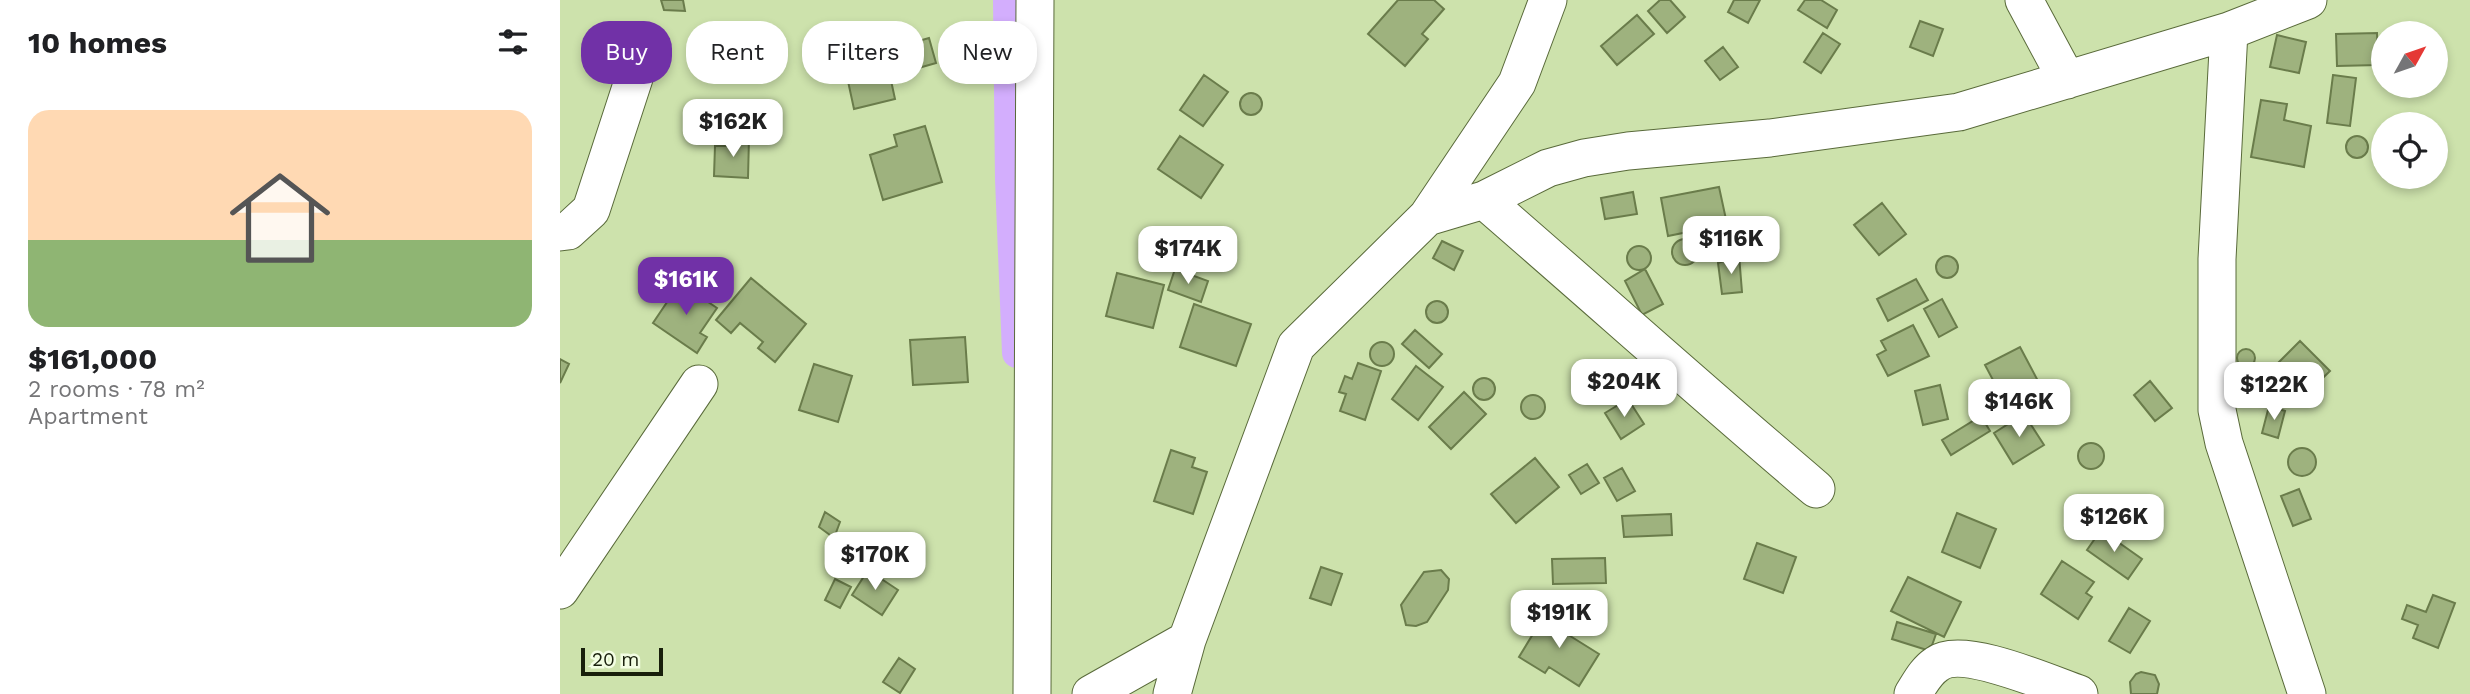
<!DOCTYPE html>
<html lang="en">
<head>
<meta charset="utf-8">
<style>
  :root { --surface:#fff; --page:#f2f2f2; --text:#202124; --muted:#757577; --line:#e0e0e0; --accent:#7131a7 }
  body { margin:0; font-family:"Work Sans",sans-serif; background:var(--page); color:var(--text); height:100vh; display:flex; flex-direction:column; font-size:26px; white-space:nowrap }
  * { box-sizing:border-box; margin:0 }
  p { font-size:23px; color:var(--muted) }
  .icon { flex:none; width:38px; height:38px; fill:none; stroke:currentColor; stroke-width:2; stroke-linecap:round; stroke-linejoin:round }
  .map { position:relative; flex:1; overflow:hidden }
  .details { display:flex; flex-direction:column; background:var(--surface); width:560px }
  .details>* { flex:none }
  .top-card { position:absolute; left:21px; top:21px; width:665px; height:63px; display:flex; gap:14px }
  .needle { width:46px; rotate:50deg }
  .fabs { position:absolute; left:1811px; top:21px; display:grid; gap:14px }
  .fabs a { display:grid; place-items:center; width:77px; height:77px; border-radius:50%; background:var(--surface); box-shadow:0 4px 10px #0003; font-size:35px }
  .scale { position:absolute; left:21px; bottom:18px; width:82px; box-sizing:border-box; padding-left:7px; border:4px solid #181f0b; border-top:0; font-size:19px; line-height:24px; white-space:nowrap; color:#181f0b; -webkit-text-stroke:5px #f3fee3; paint-order:stroke }
  .price { position:absolute; translate:-50% -60px; padding:0 16px; border-radius:14px; background:#fff; color:#222; font-size:23px; line-height:46px; filter:drop-shadow(0 2px 4px #0008) }
  .price::after { content:''; position:absolute; left:50%; top:42px; width:21px; height:16px; margin-left:-10px; background:inherit; clip-path:polygon(0 0,100% 0,50% 100%) }
  .price.current { background:var(--accent); color:#fff }
  ul { padding:0; list-style:none }
  li { display:grid; align-content:center; gap:14px; height:371px; padding:0 28px }
  li+li { border-top:2px solid var(--line) }
  li span { display:grid; place-items:center; height:217px; border-radius:21px; color:#555 }
  li>.icon { margin-inline-start:auto }
  span .icon { width:126px; height:126px; fill:#fffc; stroke-width:1 }
  li b { font-size:30px }
  h2 { display:flex; justify-content:space-between; align-items:center; height:84px; padding:0 28px; font-size:30px }
  .tag { padding:0 24px; border-radius:28px; background:var(--surface); box-shadow:0 4px 10px #0003; font-size:24px; line-height:63px }
  .tag.current { background:var(--accent); color:#fff }
  main { display:flex; flex:1; min-height:0 }
  .map>svg:first-child { display:block }
  .lines { fill:none; stroke-linecap:round; stroke-linejoin:round }
  .canal { stroke:#d3aefd; stroke-width:30 }
  .building { fill:#9eb27e; stroke:#6a7c4b; stroke-width:2 }
  .minor-casing { stroke:#596a3a; stroke-width:39 }
  .minor { stroke:#fff; stroke-width:37 }
</style>
</head>
<body>
<main>
<section class="details">
<h2>10 homes<svg class="icon" aria-label="filters" viewBox="0 0 24 24"><path d="M4 7h16M4 17h16"/><circle cx="9" cy="7" r="2"/><circle cx="15" cy="17" r="2"/></svg></h2>
<ul>
<li><span style="background:linear-gradient(#ffd9b3 60%,#8fb573 0)"><svg class="icon" aria-label="home" viewBox="0 0 24 24"><path d="M3 11l9-7 9 7M6 9v11h12V9"/></svg></span><div><b>$161,000</b><p>2 rooms · 78 m²</p><p>Apartment</p></div></li>
</ul>
</section>
<div class="map">
<svg width="1910" height="694" viewBox="0 0 1910 694">
  <rect width="100%" height="100%" fill="#cde2ac"/>
  <g class="lines">
    <path class="canal" d="M448,0l2,179 7,174"/>
  </g>
  <path class="building" d="M101,0h22l2,11 -21,-1z
    M838,0h36l10,9 -22,25 6,5 -23,27 -37,-32z
    M1100,0h10l15,17 -18,16 -19,-22z
    M1174,0h26l-12,23 -20,-11z
    M1245,0h16l16,10 -10,18 -29,-18z
    M1077,15l17,19 -37,31 -16,-19z
    M1360,21l23,8 -10,27 -23,-9z
    M1263,33l17,11 -19,29 -17,-11z
    M1817,33l1,32 -41,1 -1,-32z
    M1717,35l29,7 -7,31 -29,-6z
    M369,38l7,25 -35,10 -7,-25z
    M1163,47l15,20 -18,13 -15,-19z
    M327,62l8,37 -41,10 -8,-37z
    M644,75l24,17 -25,34 -23,-16z
    M1773,75l23,3 -6,48 -23,-3z
    M680 104a11 11 0 1 1 22 0a11 11 0 1 1-22 0Z
    M1701,100l26,4 -3,16 27,6 -7,41 -53,-10z
    M365,126l17,56 -59,18 -13,-45 27,-9 -3,-11z
    M1786 147a11 11 0 1 1 22 0a11 11 0 1 1-22 0Z
    M620,136l43,29 -22,33 -43,-29z
    M169,137l20,1 -1,40 -34,-2 1,-30h13z
    M1159,187l8,37 -59,12 -7,-38z
    M1073,192l4,22 -32,5 -4,-21z
    M1322,203l24,31 -27,21 -25,-30z
    M1112 252a13 13 0 1 1 26 0a13 13 0 1 1-26 0Z
    M882,241l21,10 -9,19 -21,-12z
    M1067 258a12 12 0 1 1 24 0a12 12 0 1 1-24 0Z
    M1179,255l3,37 -20,2 -4,-31z
    M1376 267a11 11 0 1 1 22 0a11 11 0 1 1-22 0Z
    M615,269l33,12 -7,21 -33,-12z
    M1085,269l18,35 -21,11 -17,-34z
    M557,273l47,12 -11,43 -47,-12z
    M191,278l55,46 -31,38 -17,-14 5,-6 -23,-19 -9,10 -15,-13z
    M1356,279l12,21 -40,21 -11,-22z
    M120,283l37,25 -17,25 7,4 -10,16 -44,-30z
    M1382,299l15,28 -18,10 -15,-28z
    M866 312a11 11 0 1 1 22 0a11 11 0 1 1-22 0Z
    M634,304l57,20 -15,42 -56,-19z
    M1353,325l16,31 -41,20 -11,-21 9,-5 -5,-9z
    M855,330l27,24 -13,14 -27,-24z
    M405,337l3,45 -55,3 -3,-45z
    M1740,341l30,30 -29,28 -29,-30z
    M810 354a12 12 0 1 1 24 0a12 12 0 1 1-24 0Z
    M1460,347l18,34 -35,18 -18,-34z
    M1677 358a9 9 0 1 1 18 0a9 9 0 1 1-18 0Z
    M0,359l9,5 -9,19z
    M798,363l23,8 -16,49 -25,-9 6,-17 -7,-2 6,-16 7,3z
    M254,364l38,12 -14,46 -39,-12z
    M856,366l27,21 -25,33 -26,-21z
    M913 389a11 11 0 1 1 22 0a11 11 0 1 1-22 0Z
    M1590,381l22,27 -17,13 -21,-26z
    M1380,385l8,34 -25,6 -8,-34z
    M904,392l22,22 -35,35 -22,-22z
    M961 407a12 12 0 1 1 24 0a12 12 0 1 1-24 0Z
    M1068,399l16,25 -23,15 -16,-26z
    M1709,406l16,5 -7,27 -16,-5z
    M1464,414l20,31 -31,19 -19,-31z
    M1421,416l9,15 -39,24 -9,-15z
    M1518 456a13 13 0 1 1 26 0a13 13 0 1 1-26 0Z
    M1728 462a14 14 0 1 1 28 0a14 14 0 1 1-28 0Z
    M611,450l24,8 -3,9 15,5 -14,42 -39,-13z
    M975,458l24,29 -43,36 -25,-29z
    M1027,464l12,19 -18,11 -12,-19z
    M1062,468l13,23 -18,10 -13,-23z
    M1739,489l12,30 -18,7 -12,-30z
    M265,512l15,10 -6,16 -15,-11z
    M1397,513l39,16 -16,39 -38,-16z
    M1111,514l1,21 -48,2 -2,-21z
    M1541,530l41,29 -14,20 -41,-29z
    M1197,543l39,14 -13,36 -39,-14z
    M1045,558l1,25 -53,1 -1,-25z
    M1502,561l32,21 -8,11 6,4 -14,22 -37,-25z
    M761,567l21,7 -11,31 -21,-7z
    M308,570l30,20 -16,25 -30,-20z
    M881,570l8,9 -1,11 -21,32 -11,4 -10,-1 -5,-20 23,-33z
    M1348,577l53,25 -17,35 -53,-26z
    M275,579l16,8 -11,21 -15,-8z
    M1873,595l22,8 -17,45 -25,-10 5,-13 -16,-6 5,-14 19,7z
    M1569,608l21,13 -20,32 -21,-12z
    M987,611l25,16 -5,7 32,20 -20,32 -30,-19 -4,6 -26,-16z
    M1337,622l39,12 -6,17 -38,-12z
    M339,658l16,11 -15,24 -17,-11z
    M1581,672l14,3 4,9 -2,10h-26l-1,-12 6,-8z"/>
  <g class="lines">
    <defs>
      <path id="minor" d="M1464,0l43,80
        M1669,31l-12,228v151l7,33 83,251
        M924,200c111,96 220,194 332,289
        M867,217l90,-134 31,-83
        M0,232l8,-1 23,-21 45,-138
        M0,590l139,-206
        M472,694l3,-694
        M531,694l96,-54
        M612,694l15,-54 109,-294 131,-129 57,-17 64,-32 36,-10 44,-7 142,-13 189,-26 270,-81 79,-31
        M1353,694c7,-11 13,-23 24,-30 25,-19 113,20 142,30"/>
    </defs>
    <use href="#minor" class="minor-casing"/>
    <use href="#minor" class="minor"/>
  </g>
</svg>
<div class="fabs">
<a><svg class="needle" viewBox="-14 -14 28 28"><path d="M0-13l5 13h-10z" fill="#e53935"/><path d="M0 13l5-13h-10z" fill="#757577"/></svg></a>
<a><svg class="icon" aria-label="locate" viewBox="0 0 24 24"><circle cx="12" cy="12" r="6"/><path d="M12 2v4M12 18v4M2 12h4M18 12h4"/></svg></a>
</div>
<div class="scale">20 m</div>
<b class="price" style="left:173px;top:159px">$162K</b>
<b class="price" style="left:1171px;top:276px">$116K</b>
<b class="price" style="left:628px;top:286px">$174K</b>
<b class="price current" style="left:126px;top:317px">$161K</b>
<b class="price" style="left:1064px;top:419px">$204K</b>
<b class="price" style="left:1714px;top:422px">$122K</b>
<b class="price" style="left:1459px;top:439px">$146K</b>
<b class="price" style="left:1554px;top:554px">$126K</b>
<b class="price" style="left:315px;top:592px">$170K</b>
<b class="price" style="left:999px;top:650px">$191K</b>
<div class="top-card">
<a class="tag current">Buy</a>
<a class="tag">Rent</a>
<a class="tag">Filters</a>
<a class="tag">New</a>
</div>
</div>
</main>
</body>
</html>
